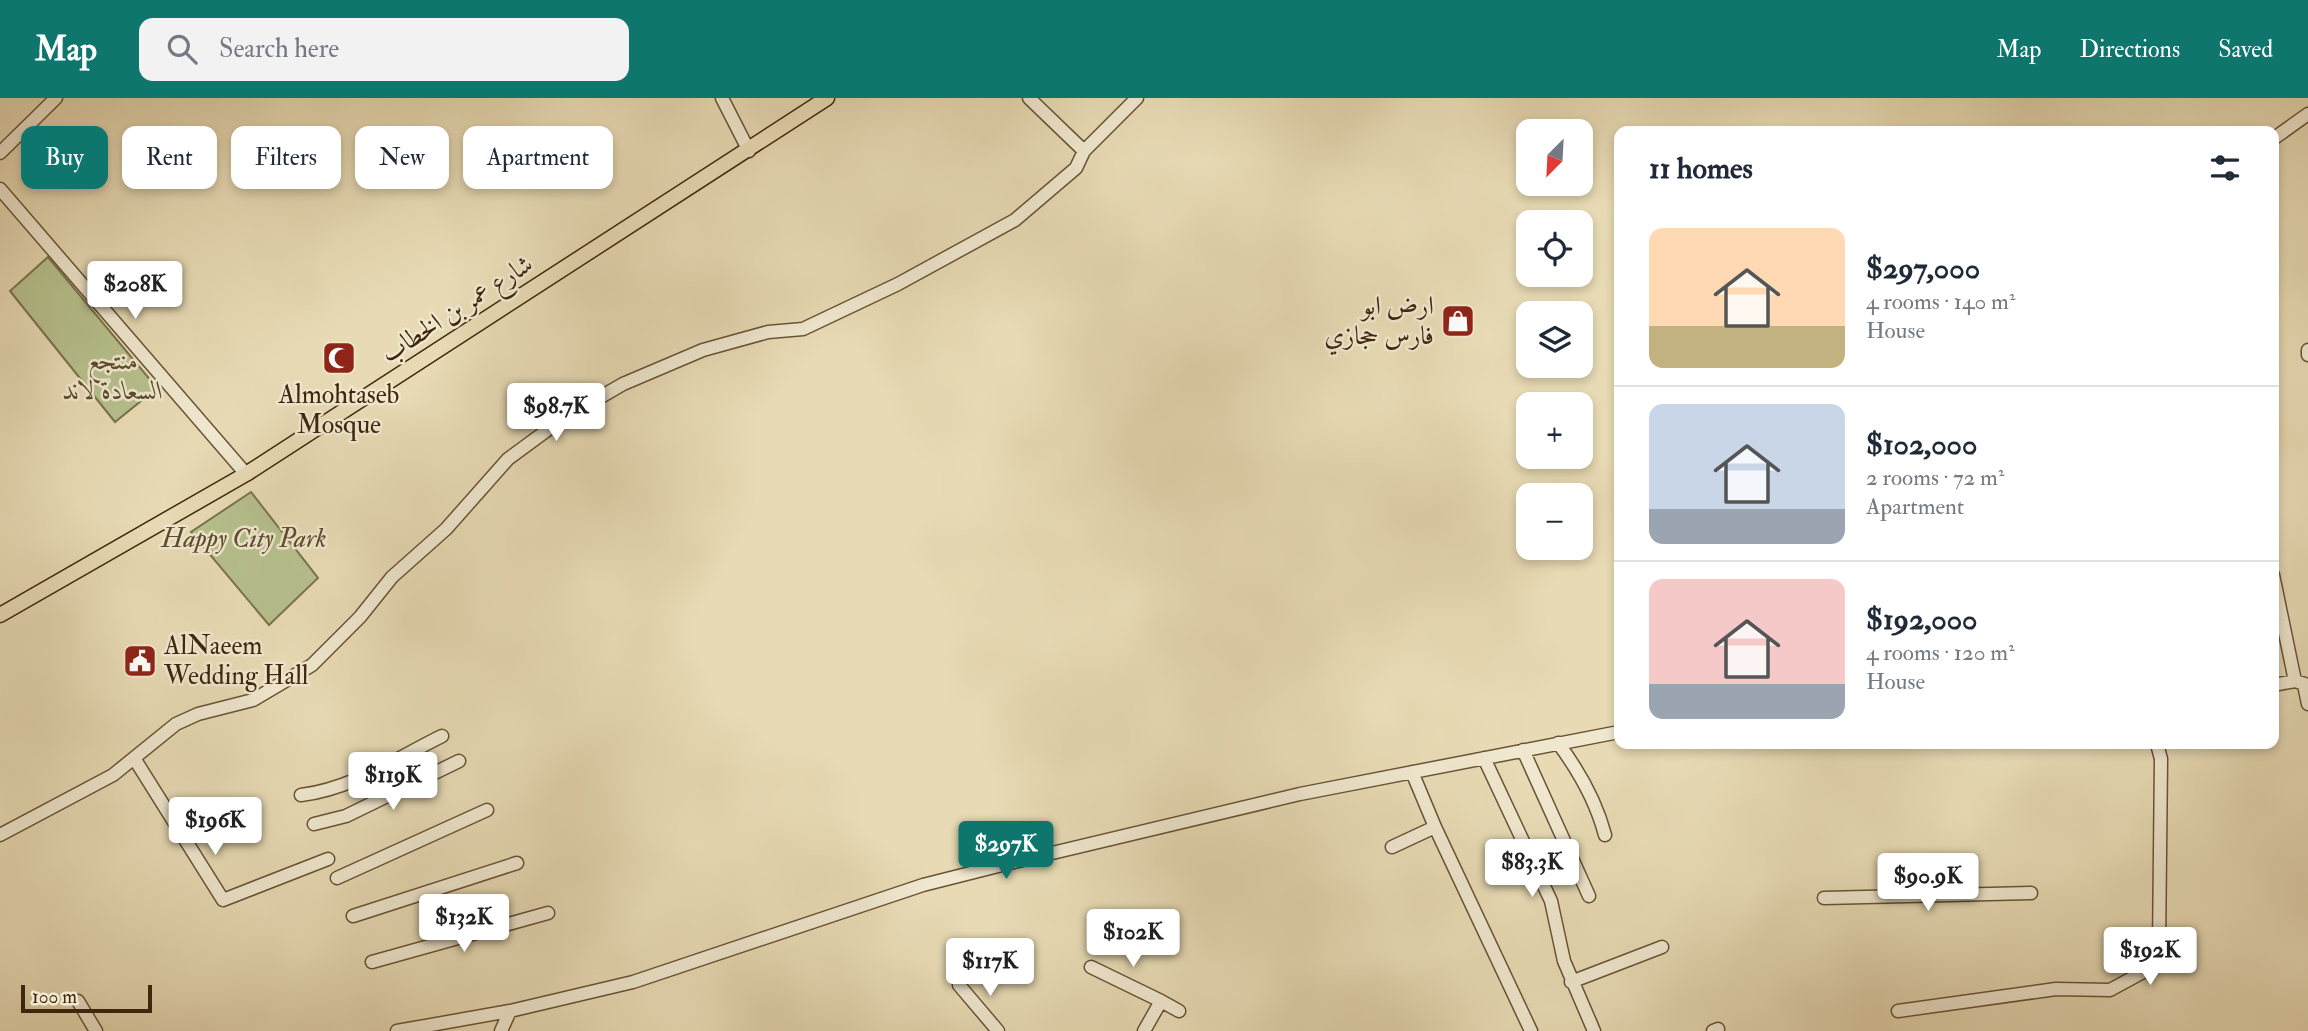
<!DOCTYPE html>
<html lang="en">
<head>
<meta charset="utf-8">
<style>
  :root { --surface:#fff; --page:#f2f2f3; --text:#1f2937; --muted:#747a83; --line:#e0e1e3; --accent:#0f766e }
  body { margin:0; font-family:"IM FELL Double Pica",Amiri,serif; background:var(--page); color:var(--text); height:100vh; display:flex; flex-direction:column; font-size:26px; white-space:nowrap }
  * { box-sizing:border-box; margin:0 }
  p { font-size:23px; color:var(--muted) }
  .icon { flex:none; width:38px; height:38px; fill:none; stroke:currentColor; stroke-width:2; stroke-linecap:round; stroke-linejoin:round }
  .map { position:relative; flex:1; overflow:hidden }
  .drawer { position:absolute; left:1614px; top:28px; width:665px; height:623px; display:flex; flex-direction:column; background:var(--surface); border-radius:14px; box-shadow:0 4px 10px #0003 }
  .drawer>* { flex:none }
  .guide { position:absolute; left:21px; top:28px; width:665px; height:63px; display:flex; gap:14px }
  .needle { width:46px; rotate:204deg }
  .controls { position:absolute; left:1516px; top:21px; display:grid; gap:14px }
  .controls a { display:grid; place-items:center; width:77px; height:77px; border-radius:14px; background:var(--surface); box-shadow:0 4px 10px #0003; font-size:35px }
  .scale { position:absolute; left:21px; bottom:18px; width:131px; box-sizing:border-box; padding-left:7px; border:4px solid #3f260d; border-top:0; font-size:19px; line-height:24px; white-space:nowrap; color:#3f260d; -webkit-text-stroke:5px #efe7ce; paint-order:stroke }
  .price { position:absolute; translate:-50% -60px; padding:0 16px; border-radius:7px; background:#fff; color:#222; font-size:23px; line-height:46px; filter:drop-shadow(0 2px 4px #0008) }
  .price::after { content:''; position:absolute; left:50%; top:42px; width:21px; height:16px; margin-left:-10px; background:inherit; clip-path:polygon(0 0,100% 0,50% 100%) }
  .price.selected { background:var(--accent); color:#fff }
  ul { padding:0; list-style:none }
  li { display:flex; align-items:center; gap:21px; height:175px; padding:0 35px }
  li+li { border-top:2px solid var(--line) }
  li span { display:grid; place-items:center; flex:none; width:196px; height:140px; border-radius:14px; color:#555 }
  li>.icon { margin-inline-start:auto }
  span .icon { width:84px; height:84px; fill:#fffc; stroke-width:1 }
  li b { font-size:30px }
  h2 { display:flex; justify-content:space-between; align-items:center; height:84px; padding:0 35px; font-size:30px }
  .pill { padding:0 24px; border-radius:14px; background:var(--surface); box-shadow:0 4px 10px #0003; font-size:24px; line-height:63px }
  .pill.selected { background:var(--accent); color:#fff }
  header { display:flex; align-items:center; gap:42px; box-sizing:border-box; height:98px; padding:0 35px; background:var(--accent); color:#fff }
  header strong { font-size:33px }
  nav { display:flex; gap:38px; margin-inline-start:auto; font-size:24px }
  .search { width:490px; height:63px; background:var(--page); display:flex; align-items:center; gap:18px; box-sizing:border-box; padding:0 24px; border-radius:14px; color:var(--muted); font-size:26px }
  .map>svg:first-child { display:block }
  .green { fill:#b6c08d; stroke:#7a734d; stroke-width:2 }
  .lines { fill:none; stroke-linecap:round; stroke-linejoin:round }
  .minor-casing { stroke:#695337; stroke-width:15 }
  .major-casing { stroke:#3f260d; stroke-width:17 }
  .minor { stroke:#efe7ce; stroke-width:12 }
  .major { stroke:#e7dab4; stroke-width:14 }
  .labels { text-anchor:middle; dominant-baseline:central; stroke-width:5; stroke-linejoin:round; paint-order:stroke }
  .poi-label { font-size:26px; fill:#3f260d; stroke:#efe7ce; text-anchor:end }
  .street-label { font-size:26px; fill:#3f260d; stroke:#efe7ce }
  .park-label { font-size:26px; font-style:italic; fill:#5d4c2d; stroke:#efe7ce }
</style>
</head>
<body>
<header>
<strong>Map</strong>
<div class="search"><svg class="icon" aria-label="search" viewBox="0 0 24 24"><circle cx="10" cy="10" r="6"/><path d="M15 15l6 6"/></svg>Search here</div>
<nav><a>Map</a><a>Directions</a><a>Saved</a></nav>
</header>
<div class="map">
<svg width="2308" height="933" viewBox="0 0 2308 933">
  <rect width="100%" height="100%" fill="#e7dab4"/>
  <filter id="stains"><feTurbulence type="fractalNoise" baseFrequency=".00286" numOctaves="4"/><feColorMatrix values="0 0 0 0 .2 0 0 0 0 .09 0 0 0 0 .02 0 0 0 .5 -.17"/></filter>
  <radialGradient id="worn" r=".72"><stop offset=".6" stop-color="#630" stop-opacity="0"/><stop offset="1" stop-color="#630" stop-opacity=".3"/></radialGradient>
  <path class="green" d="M48,159l109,131 -42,34 -105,-131z
    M251,394l67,86 -49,47 -78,-93z"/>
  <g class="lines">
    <defs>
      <path id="minor" d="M722,0l27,53
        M1029,0l55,53
        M2273,41l35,-25
        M0,55l56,-55
        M0,91l246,285
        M2308,252v5
        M2273,477l22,106
        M2273,587l22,-4 13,4
        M2304,587l4,19
        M1558,645c21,28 38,58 47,92
        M1523,652l66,146
        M134,660l89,142 105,-41
        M1484,660l67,143 13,60 30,70
        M1412,674l23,55 96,204
        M301,697c51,-6 96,-37 141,-59
        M314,726l32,-8 113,-55
        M0,737l113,-60 63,-51 22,-10 55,-14 59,-35 48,-48 32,-40 54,-48 62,-70 53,-39 62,-36 80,-34 65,-18 35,-3 95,-45 117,-64 61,-52 8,-17 53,-53
        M1392,749l43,-20
        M337,780l150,-68
        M1824,800l207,-5
        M353,818l164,-53
        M372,864l176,-49
        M1091,869l70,34
        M1571,884l91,-35
        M959,887l39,46
        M78,903l18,30
        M1898,913l158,-22 54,1 35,-19 14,-24 2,-188 -4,-15
        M397,933l113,-20 123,-29 290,-97 83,-21 294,-70 319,-62
        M501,933l9,-20
        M1144,933l17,-30 18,10
        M1713,933l5,-2"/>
      <path id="major" d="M0,517l246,-141 581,-376"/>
    </defs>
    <use href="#minor" class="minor-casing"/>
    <use href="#major" class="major-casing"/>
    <use href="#minor" class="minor"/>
    <use href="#major" class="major"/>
  </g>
  <defs>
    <symbol id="shop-square" viewBox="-11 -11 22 22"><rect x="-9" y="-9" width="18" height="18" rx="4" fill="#8f2418" stroke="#efe7ce"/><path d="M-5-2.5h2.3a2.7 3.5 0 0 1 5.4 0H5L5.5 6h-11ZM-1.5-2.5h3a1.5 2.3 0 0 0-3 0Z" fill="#fff"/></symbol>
    <symbol id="mosque-square" viewBox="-11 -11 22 22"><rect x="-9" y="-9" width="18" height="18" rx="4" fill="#8f2418" stroke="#efe7ce"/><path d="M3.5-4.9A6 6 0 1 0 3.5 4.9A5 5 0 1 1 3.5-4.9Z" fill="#fff"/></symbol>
    <symbol id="civic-square" viewBox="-11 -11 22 22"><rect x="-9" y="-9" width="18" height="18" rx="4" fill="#8f2418" stroke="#efe7ce"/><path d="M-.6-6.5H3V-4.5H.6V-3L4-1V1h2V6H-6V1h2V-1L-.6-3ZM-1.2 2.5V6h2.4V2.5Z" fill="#fff"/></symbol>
  </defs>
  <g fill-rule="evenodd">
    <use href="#shop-square" x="1439" y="204" width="38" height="38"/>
    <use href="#mosque-square" x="320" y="241" width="38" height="38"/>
    <use href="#civic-square" x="121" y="544" width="38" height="38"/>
  </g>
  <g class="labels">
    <g class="poi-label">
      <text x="1434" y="208">ارض ابو<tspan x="1434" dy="30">فارس حجازي</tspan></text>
      <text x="339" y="297" text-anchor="middle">Almohtaseb<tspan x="339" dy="30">Mosque</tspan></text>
      <text x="164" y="548" text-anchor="start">AlNaeem<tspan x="164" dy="30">Wedding Hall</tspan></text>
    </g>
    <g class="street-label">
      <text transform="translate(457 211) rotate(-33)">شارع عمر بن الخطاب</text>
    </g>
    <g class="park-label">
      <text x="113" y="263">منتجع<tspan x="113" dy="30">السعادة لاند</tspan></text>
      <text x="244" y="441">Happy City Park</text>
    </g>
  </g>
  <rect width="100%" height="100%" filter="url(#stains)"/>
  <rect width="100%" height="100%" fill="url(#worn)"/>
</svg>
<div class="controls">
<a><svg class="needle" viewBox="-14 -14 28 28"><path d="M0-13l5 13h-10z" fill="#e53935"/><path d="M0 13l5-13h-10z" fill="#747a83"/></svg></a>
<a><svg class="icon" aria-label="locate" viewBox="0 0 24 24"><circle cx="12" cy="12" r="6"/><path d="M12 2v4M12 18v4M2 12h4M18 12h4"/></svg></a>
<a><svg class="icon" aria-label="layers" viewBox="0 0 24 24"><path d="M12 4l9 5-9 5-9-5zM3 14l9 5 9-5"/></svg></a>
<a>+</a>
<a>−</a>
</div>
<div class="scale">100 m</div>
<b class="price" style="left:135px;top:223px">$208K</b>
<b class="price" style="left:556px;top:345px">$98.7K</b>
<b class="price" style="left:393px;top:714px">$119K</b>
<b class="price" style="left:215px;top:759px">$196K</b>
<b class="price selected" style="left:1006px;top:783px">$297K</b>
<b class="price" style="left:1532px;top:801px">$83.3K</b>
<b class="price" style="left:1928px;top:815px">$90.9K</b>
<b class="price" style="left:464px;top:856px">$132K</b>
<b class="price" style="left:1133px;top:871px">$102K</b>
<b class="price" style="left:2150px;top:889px">$192K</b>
<b class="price" style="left:990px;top:900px">$117K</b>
<div class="guide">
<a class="pill selected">Buy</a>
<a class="pill">Rent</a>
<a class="pill">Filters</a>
<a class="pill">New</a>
<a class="pill">Apartment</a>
</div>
<section class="drawer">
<h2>11 homes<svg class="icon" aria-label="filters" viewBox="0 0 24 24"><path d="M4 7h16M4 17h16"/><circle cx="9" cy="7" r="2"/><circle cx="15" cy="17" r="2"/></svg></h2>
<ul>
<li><span style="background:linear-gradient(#ffd9b3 70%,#c2b280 0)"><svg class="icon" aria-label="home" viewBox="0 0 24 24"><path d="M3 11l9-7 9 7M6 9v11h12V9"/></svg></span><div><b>$297,000</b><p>4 rooms · 140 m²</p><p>House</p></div></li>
<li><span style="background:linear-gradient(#c9d6e8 75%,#9aa5b1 0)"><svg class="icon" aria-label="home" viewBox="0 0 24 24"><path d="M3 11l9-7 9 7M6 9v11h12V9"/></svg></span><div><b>$102,000</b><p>2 rooms · 72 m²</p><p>Apartment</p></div></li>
<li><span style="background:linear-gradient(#f6c9c9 75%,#9aa5b1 0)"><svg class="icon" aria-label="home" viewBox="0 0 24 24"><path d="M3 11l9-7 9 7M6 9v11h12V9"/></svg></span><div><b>$192,000</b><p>4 rooms · 120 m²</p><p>House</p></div></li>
</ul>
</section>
</div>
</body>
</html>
